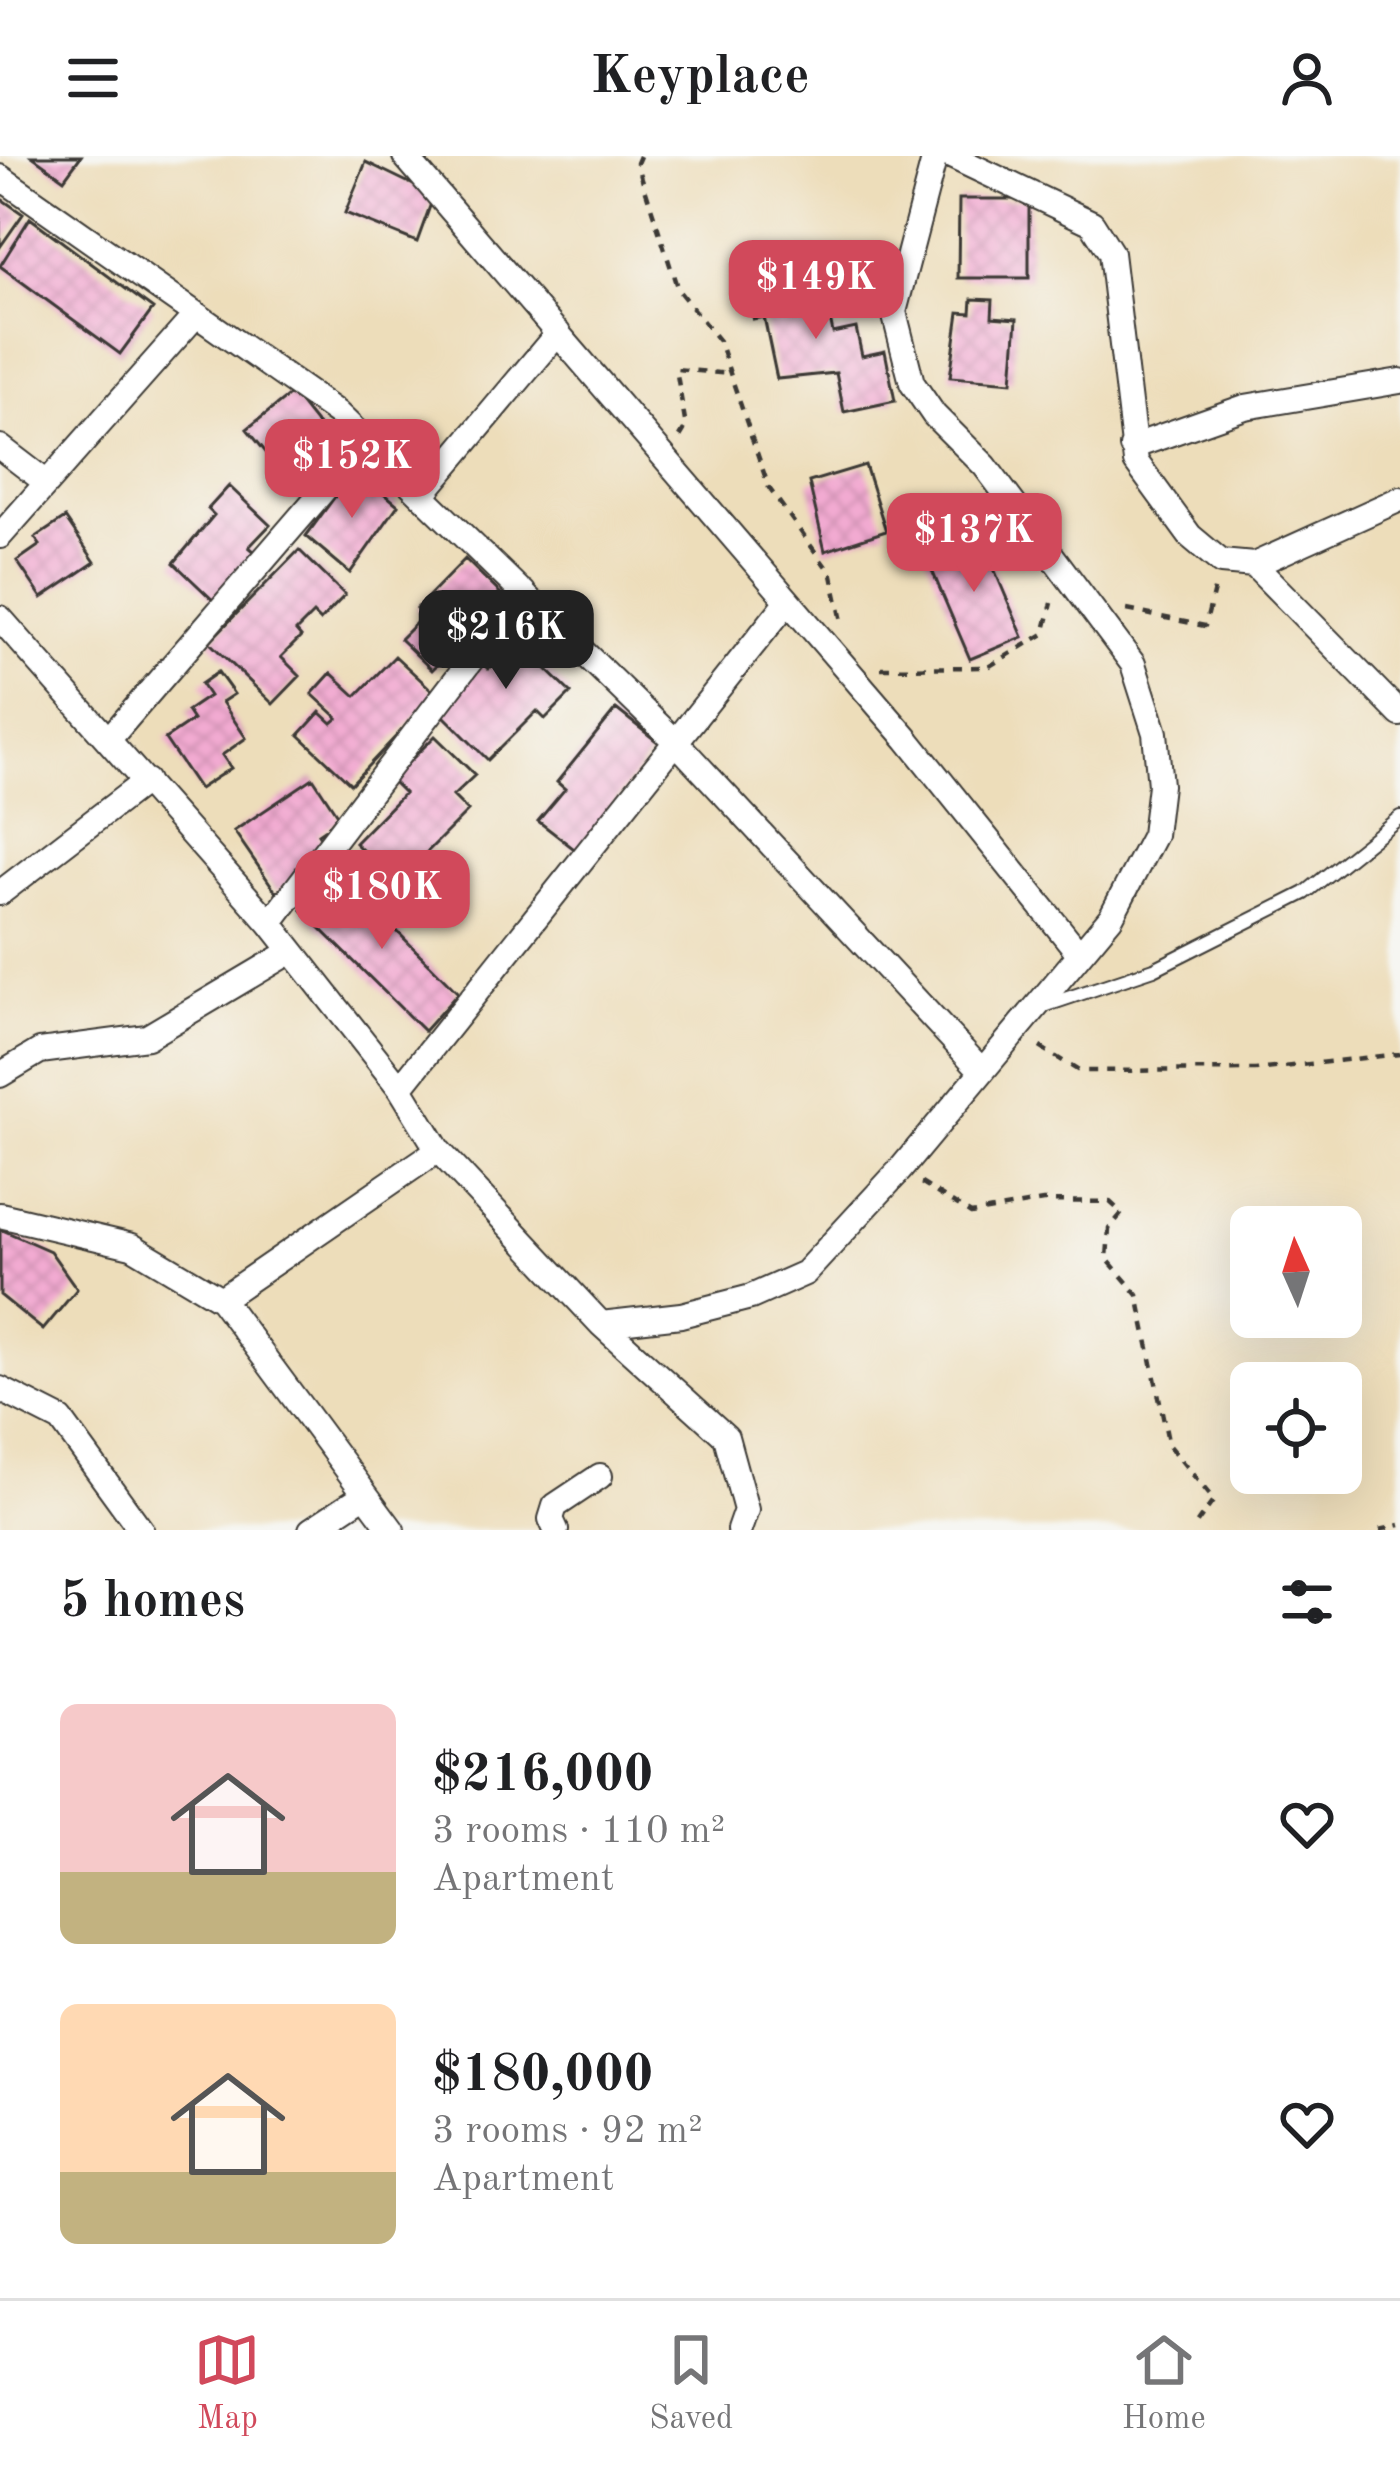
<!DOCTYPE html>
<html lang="en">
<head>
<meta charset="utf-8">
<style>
  :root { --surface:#fff; --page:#f2f2f2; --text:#202124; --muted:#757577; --line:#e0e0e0; --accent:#d1495b }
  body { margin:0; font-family:"Old Standard TT",serif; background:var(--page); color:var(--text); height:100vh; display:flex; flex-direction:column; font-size:45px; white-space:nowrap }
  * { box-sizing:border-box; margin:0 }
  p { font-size:39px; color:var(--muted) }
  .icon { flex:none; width:66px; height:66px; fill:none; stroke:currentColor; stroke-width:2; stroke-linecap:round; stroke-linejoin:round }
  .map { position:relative; height:1374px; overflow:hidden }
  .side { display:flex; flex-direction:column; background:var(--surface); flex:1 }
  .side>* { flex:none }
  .needle { width:78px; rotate:357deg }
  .buttons { position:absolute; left:1230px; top:1050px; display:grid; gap:24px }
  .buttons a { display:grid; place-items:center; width:132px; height:132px; border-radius:18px; background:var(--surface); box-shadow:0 12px 48px #0002; font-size:60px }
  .price { position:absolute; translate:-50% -102px; padding:0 27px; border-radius:24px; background:var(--accent); color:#fff; font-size:39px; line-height:78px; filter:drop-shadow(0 3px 6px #0008) }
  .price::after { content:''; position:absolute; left:50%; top:72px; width:36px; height:27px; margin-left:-18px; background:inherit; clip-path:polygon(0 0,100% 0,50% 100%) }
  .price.current { background:#222; color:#fff }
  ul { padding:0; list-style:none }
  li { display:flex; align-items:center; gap:36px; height:300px; padding:0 60px }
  li span { display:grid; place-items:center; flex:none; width:336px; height:240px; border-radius:18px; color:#555 }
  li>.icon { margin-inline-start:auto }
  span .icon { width:144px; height:144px; fill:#fffc; stroke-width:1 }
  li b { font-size:51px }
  h2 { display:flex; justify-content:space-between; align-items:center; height:144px; padding:0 60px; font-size:51px }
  header { display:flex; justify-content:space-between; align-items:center; height:156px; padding:0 60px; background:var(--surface); font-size:54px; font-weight:700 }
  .menu { display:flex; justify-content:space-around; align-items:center; height:168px; border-top:3px solid var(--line); background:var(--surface); font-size:33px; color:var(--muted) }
  .menu a { display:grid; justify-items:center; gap:6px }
  .menu .current { color:var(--accent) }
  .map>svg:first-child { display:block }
  .building { fill:url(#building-cross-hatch) }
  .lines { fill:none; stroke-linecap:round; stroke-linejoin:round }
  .lane-casing { stroke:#3b3934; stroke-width:16 }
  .street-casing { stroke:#3b3934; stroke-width:28 }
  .path { stroke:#3b3934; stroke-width:4.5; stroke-dasharray:9 9; stroke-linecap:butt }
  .lane { stroke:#fff; stroke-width:12 }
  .street { stroke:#fff; stroke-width:24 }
</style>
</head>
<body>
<header><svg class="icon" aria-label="menu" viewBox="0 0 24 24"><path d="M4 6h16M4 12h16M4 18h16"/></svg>Keyplace<svg class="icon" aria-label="person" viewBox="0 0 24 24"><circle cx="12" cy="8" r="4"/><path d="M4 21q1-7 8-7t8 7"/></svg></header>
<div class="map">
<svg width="1400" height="1374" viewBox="0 0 1400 1374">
  <defs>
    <pattern id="building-cross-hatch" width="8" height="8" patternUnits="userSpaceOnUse" patternTransform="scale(3)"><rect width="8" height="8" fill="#f2aad1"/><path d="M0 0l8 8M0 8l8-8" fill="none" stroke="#cf92b3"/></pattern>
  </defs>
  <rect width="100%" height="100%" fill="#f6f6f2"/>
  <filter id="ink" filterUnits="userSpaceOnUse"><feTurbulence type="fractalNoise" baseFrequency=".00833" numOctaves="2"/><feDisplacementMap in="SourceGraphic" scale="24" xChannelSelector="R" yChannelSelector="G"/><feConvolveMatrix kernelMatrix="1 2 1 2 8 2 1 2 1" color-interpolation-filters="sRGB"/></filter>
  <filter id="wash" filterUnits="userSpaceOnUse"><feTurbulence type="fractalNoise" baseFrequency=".004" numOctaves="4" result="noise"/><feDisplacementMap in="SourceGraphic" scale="48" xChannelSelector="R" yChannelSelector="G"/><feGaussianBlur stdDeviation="2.7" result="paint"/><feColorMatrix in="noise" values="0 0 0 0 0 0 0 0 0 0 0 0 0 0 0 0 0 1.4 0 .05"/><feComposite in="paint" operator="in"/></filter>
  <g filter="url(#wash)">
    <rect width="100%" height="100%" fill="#edddba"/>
    <g id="blocks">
      <path class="building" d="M32,0h49l-17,23z
        M366,6l68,33 -17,47 -72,-29z
        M0,42l23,16 -23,33z
        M959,43h70v79h-71z
        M30,62l123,91 -33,45 -120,-88z
        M795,110l8,39 23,-5 7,33 23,-5 6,28 23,-5 10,50 -51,11 -8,-39 -59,6 -13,-62 -11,2 -9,-42z
        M972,143l21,1 -1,17 25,2 -5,63 -62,-5 9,-65 12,1z
        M292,237l50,63 -44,36 -51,-63z
        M865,309l21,66 -61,20 -16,-69z
        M355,313l43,36 -48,68 -44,-37z
        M229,330l41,39 -21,22 12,10 -44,47 -43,-41 40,-48 -6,-6z
        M65,362l30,44 -53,36 -25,-37 23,-16 -5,-7z
        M978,375l45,106 -53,22 -45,-105z
        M299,394l46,45 -25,26 -7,-7 -17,17 5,6 -20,20 19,19 -27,28 -64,-62z
        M465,403l39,38 -72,73 -32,-31 23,-23 -7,-7z
        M523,458l34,34 -16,16 30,29 -26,26 -8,-8 -49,49 -51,-51 45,-46 6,6 27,-27 -10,-10z
        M395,500l41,38 -85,90 -52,-49 21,-23 12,11 6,-5 -26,-24 19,-21 25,23z
        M218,516l16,22 -12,8 24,36 -24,17 9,13 -32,21 -34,-50 28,-19 -6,-9 22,-15 -8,-12z
        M616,553l43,34 -81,109 -40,-31 27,-32 -8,-7z
        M435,580l40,39 -22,21 15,15 -72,72 -41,-40 49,-50 -13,-13z
        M313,622l27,41 -22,15 8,12 -16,23 -34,23 -42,-61z
        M333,722l37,36 19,-18 14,14 -14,13 69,70 -34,38 -122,-121z
        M0,1073l50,22 27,38 -34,41 -43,-35z"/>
    </g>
  </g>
  <g filter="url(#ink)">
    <use href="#blocks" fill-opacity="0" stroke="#3b3934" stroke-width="3"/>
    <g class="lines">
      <defs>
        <path id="lane" d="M1044,850l110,-37 151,-76 95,-76"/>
        <path id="street" d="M405,0l502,583 171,213
          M951,0l141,67 19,30 25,209 54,74 31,26 33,3 146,-66
          M0,21l337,236 338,328 307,330
          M0,291l47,36 -47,53
          M1132,291l113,-40 155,-26
          M47,327l148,-167
          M422,339l136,-162
          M1254,409l146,149
          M0,462l270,305 130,165 38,62 163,174 125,113 20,73 -7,20
          M109,583l257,-298
          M0,737l146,-112
          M270,767l253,-331
          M0,919l40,-24 107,-14 145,-86
          M400,932l388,-487
          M0,1059l132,31 89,53
          M601,1168l80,-9 70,-18 54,-24 95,-103 211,-253 43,-82 6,-50 -5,-52 -22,-69 -148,-198 -51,-51 -22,-32 -18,-71 41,-156
          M0,1233l61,31 80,110
          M311,1374l53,-35
          M392,1374l-171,-231 217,-149
          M556,1374l-5,-11 4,-13 45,-30"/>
      </defs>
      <use href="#lane" class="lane-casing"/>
      <use href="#street" class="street-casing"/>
      <path class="path" d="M640,0l-3,7 41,127 41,51 50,147 63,87 11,51
        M680,281l6,-10 -10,-58 55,5
        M1127,454l78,16 10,-40
        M881,512l107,-1 56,-33 8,-31
        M1040,891l39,24 176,-1 145,-16
        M921,1027l50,31 72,-13 67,1 12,11 -13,16 -2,30 31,36 31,151 45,54 -22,30
        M1380,1374l20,-5"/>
      <use href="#lane" class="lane"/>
      <use href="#street" class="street"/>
    </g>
  </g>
</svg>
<div class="buttons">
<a><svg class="needle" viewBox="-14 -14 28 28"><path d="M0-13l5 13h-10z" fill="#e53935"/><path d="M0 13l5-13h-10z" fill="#757577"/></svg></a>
<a><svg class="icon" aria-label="locate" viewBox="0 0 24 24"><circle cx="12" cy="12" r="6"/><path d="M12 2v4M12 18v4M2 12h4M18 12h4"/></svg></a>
</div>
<b class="price" style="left:816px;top:186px">$149K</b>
<b class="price" style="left:352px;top:365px">$152K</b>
<b class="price" style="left:974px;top:439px">$137K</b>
<b class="price current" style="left:506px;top:536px">$216K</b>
<b class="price" style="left:382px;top:796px">$180K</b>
</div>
<section class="side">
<h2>5 homes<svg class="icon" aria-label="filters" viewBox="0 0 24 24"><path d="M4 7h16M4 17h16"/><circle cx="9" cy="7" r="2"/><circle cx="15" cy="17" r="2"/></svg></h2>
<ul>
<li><span style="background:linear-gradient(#f6c9c9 70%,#c2b280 0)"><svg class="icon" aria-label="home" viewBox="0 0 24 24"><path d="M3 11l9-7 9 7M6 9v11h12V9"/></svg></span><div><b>$216,000</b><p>3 rooms · 110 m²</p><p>Apartment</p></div><svg class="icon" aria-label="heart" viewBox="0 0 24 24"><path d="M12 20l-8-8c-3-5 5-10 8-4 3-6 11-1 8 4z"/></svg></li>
<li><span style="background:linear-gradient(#ffd9b3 70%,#c2b280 0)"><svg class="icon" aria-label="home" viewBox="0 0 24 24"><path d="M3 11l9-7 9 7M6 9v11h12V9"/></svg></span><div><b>$180,000</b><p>3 rooms · 92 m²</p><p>Apartment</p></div><svg class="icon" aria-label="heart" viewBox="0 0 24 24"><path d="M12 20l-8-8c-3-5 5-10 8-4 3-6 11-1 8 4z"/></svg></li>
</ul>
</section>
<nav class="menu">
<a class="current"><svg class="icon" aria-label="map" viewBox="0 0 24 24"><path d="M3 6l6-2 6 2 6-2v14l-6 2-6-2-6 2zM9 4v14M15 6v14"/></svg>Map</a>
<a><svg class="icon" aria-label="saved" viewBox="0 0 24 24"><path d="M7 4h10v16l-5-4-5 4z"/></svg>Saved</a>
<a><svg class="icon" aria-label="home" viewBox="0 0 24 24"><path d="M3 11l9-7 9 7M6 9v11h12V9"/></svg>Home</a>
</nav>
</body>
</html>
